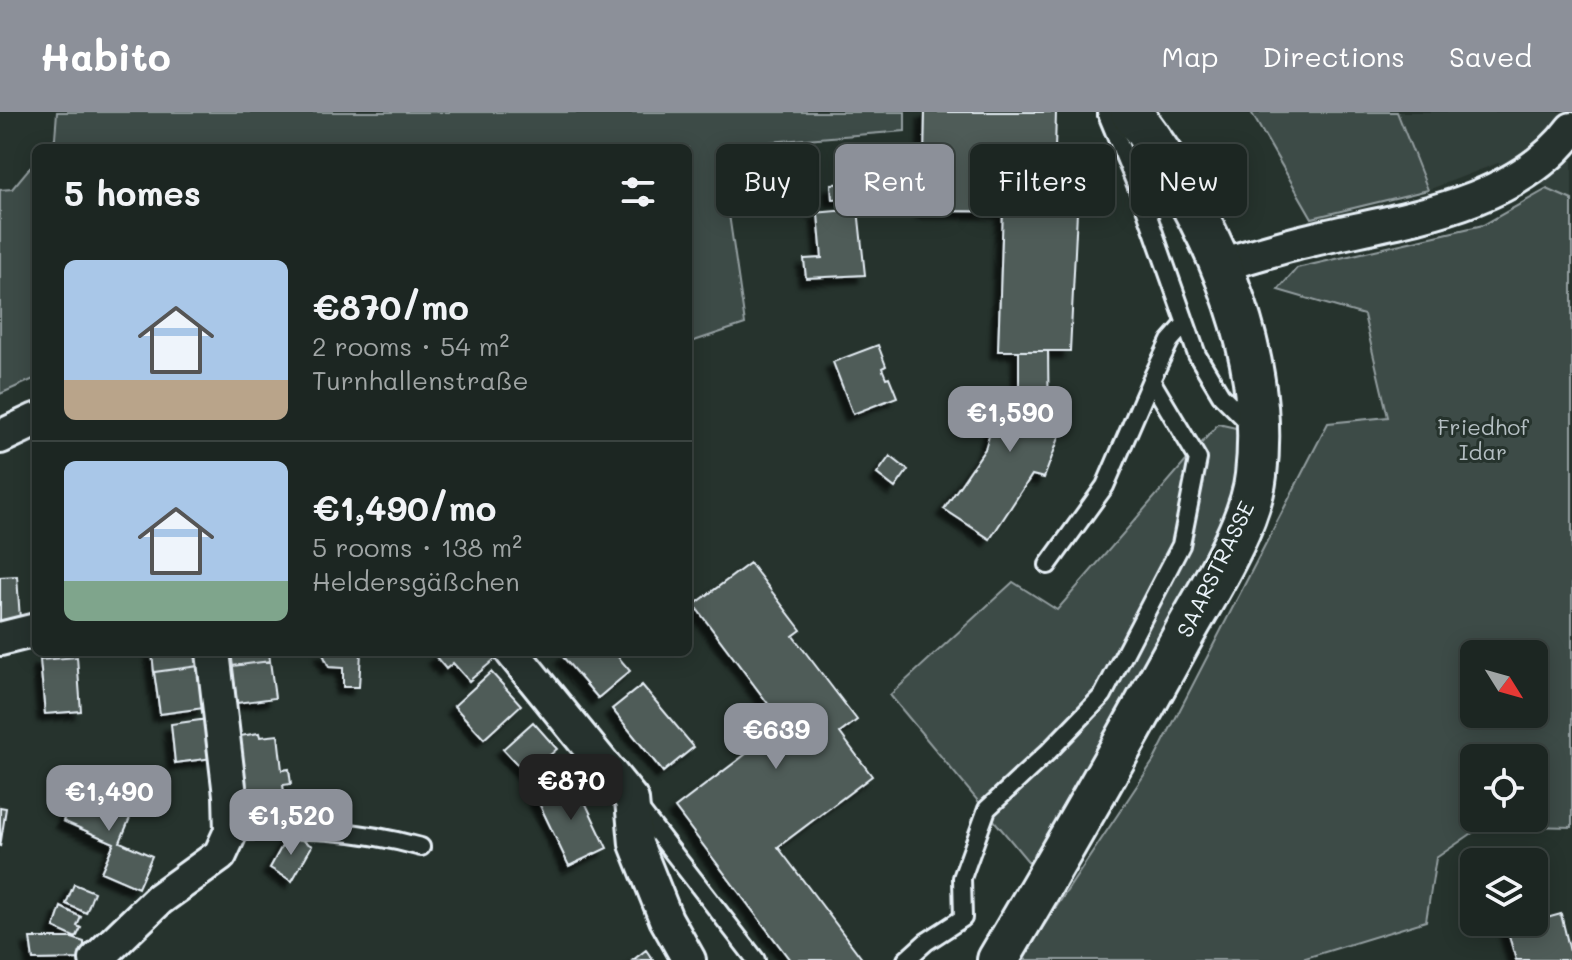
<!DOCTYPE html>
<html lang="en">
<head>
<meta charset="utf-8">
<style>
  :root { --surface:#1c2622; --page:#29322f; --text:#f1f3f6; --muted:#a0a5a5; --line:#3a4340; --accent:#8c9099 }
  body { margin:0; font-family:Mali,sans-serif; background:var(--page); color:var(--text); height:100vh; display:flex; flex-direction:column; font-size:30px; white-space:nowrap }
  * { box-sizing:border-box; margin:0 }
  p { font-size:26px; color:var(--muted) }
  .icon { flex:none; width:44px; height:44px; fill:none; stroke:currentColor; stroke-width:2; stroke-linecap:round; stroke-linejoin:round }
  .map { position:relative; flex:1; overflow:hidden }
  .panel { position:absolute; left:32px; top:32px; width:660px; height:512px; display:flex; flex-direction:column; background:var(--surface); border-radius:12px; box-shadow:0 4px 20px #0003,0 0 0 2px var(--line) }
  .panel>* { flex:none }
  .hud { position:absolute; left:716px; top:32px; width:736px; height:72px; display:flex; gap:16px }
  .needle { width:52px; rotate:127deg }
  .tools { position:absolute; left:1460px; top:528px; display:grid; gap:16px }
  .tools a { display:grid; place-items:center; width:88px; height:88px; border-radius:12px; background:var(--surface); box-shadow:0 4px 20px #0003,0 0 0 2px var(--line); font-size:40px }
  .price { position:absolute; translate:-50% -68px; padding:0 18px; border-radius:16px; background:var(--accent); color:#fff; font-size:26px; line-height:52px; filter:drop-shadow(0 2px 4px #0008) }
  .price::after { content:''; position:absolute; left:50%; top:48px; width:24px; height:18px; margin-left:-12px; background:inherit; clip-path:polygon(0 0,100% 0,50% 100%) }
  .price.current { background:#222; color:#fff }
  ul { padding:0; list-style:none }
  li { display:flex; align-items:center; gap:24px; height:200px; padding:0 32px }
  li+li { border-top:2px solid var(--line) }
  li span { display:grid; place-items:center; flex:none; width:224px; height:160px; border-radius:12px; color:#555 }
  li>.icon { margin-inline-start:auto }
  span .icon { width:96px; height:96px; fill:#fffc; stroke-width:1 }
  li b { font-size:34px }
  h2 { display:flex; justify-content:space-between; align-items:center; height:96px; padding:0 32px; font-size:34px }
  .pill { padding:0 28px; border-radius:12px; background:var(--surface); box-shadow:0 4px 20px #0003,0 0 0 2px var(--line); font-size:28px; line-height:72px }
  .pill.current { background:var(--accent); color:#fff }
  header { display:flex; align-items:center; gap:48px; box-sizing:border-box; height:112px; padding:0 40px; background:var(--accent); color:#fff }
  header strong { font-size:38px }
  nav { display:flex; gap:44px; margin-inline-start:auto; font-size:28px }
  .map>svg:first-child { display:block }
  .built { fill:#333f3a }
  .green { fill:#3e4b47; stroke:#939ea0; stroke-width:2; fill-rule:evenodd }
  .building { fill:#505c59; stroke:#e8f1f8; stroke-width:2; filter:url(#shadow) }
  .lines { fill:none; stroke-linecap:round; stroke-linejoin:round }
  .service-casing { stroke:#e8f1f8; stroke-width:22 }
  .minor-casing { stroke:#e8f1f8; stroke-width:38 }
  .tertiary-casing { stroke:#e8f1f8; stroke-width:46 }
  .service { stroke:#26332d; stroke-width:16 }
  .minor { stroke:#26332d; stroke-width:32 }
  .tertiary { stroke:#26332d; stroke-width:40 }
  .labels { text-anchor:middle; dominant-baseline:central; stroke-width:6; stroke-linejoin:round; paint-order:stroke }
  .park-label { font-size:22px; fill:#b5bfc3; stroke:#26332d }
  .street-label { font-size:22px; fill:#e8f1f8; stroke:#26332d }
</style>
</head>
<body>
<header>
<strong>Habito</strong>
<nav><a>Map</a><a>Directions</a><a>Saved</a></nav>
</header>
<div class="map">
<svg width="1572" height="848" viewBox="0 0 1572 848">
  <defs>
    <filter id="shadow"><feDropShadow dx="-7" dy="7" stdDeviation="2" flood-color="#0009"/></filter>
  </defs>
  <rect width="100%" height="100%" fill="#26332d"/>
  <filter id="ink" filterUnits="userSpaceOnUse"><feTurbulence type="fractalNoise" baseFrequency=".0125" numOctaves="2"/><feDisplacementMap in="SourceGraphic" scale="16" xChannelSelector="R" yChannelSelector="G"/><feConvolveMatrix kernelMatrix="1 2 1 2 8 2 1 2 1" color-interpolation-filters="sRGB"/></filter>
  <g filter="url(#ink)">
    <path class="built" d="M1397,0h175v88l-74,-37 -70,27z"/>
    <path class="green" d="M57,0h848v19l-186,15 26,178 -57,19v-195h-642l9,-10z
      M1251,0h146l31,78 -116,28z
      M36,48v218l-36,16v-204l12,-1z
      M1547,77l25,11v627l-88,-2 -48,33 -10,63 -127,39h-278l133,-200 174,-337 60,-6 -24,-102 -86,-25 19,-22 186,-43zM1474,542h60v60h-60zM1474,646h60v60h-60z
      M1218,312l27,6 -8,80 -206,355 -141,-170 123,-113 44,28z"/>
    <path class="building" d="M925,0h131l-1,38 25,1 -2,61 -155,-1z
      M858,71l1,15 -27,1 -1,-15z
      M858,97l7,66 -59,3 -2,-19 18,-1 -4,-44 -4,-1z
      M1003,98l74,2 -7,139h-72z
      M878,233l8,21 -4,2 4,10 3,-1 8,20 -44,17 -20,-52z
      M1019,239h29l1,80 11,4 -16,43 -12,-3 -42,64 -46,-30 41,-60 8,-26 26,7z
      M890,344l18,14 -13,18 -18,-14z
      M750,451l51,67 -8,6 64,84 -17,13 32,43 -94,71 85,113h-73l-115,-152 109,-83 -90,-120z
      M17,464l3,43 -20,1v-43z
      M152,540h45l2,14 -45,6z
      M231,540h38l1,9 -38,5z
      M322,540h39l-2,35h-16v-19l-14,-1z
      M441,540h48l6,7 -26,22 -16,-18 -7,6 -10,-12z
      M568,540h46l16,19 -32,27 -35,-41z
      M77,545l4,54 -36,3 -5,-54z
      M270,549l5,37 -38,5 -5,-37z
      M199,554l5,42 -44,6 -6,-42z
      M491,560l30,33 -37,34 -30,-33z
      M642,573l52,62 -31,25 -51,-63z
      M208,607l5,39 -38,5 -4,-39z
      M533,610l24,27 -30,26 -24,-26z
      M259,621l1,4 18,-2 4,35 7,-1 2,15 -8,1 2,14 -37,4 -8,-67z
      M573,665l34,71 -38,18 -34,-71z
      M79,672l55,24 -14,34 32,14 -14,32 -37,-16 13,-29 -51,-22z
      M0,695l6,1 -6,39z
      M289,721l23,13 -20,35 -22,-13z
      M74,772l20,8 -8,21 -20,-9z
      M61,795l20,10 -4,9 4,2 -5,10 -22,-10z
      M1561,802l11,46h-56l-9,-31z
      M30,826h42l12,4v17l-51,1z
      M646,838l7,10h-20z"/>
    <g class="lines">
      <defs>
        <path id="service" d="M1106,0l36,87 55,156 24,40 31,31
          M1048,453l57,-79 46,-106
          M637,694l119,154
          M231,719c69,-3 122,-3 190,16
          M906,848l20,-18 37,-24 -1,-40 25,-69 62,-58 54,-56 78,-150 17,-86 -47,-79 19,-39 15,-17"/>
        <path id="minor" d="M1221,153c30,-9 59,-18 89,-25 88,-21 205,-33 262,-111
          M0,325l36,-17
          M0,527l36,-9
          M512,540l120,148 4,44 30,75 23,41
          M96,848l63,-61 61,-44 11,-24 -1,-36 -17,-143"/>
        <path id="tertiary" d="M998,848c64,-108 126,-216 186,-326 24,-43 67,-110 72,-159 15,-129 -49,-263 -125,-363"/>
      </defs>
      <use href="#service" class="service-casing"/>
      <use href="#minor" class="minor-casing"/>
      <use href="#tertiary" class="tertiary-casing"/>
      <use href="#service" class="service"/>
      <use href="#minor" class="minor"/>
      <use href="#tertiary" class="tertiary"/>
    </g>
  </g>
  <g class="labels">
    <g class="park-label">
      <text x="1483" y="314">Friedhof<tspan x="1483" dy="25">Idar</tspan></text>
    </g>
    <g class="street-label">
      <text transform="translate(1215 457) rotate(-64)">SAARSTRASSE</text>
    </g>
  </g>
</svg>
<div class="tools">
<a><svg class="needle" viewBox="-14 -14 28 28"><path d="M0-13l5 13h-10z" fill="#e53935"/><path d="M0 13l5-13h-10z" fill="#a0a5a5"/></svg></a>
<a><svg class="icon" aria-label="locate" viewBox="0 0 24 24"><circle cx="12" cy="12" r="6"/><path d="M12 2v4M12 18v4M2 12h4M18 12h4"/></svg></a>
<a><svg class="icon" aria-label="layers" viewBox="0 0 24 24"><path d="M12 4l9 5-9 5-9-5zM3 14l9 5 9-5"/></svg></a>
</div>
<b class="price" style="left:1010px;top:342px">€1,590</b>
<b class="price" style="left:776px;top:659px">€639</b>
<b class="price current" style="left:571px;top:710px">€870</b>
<b class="price" style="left:109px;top:721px">€1,490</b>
<b class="price" style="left:291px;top:745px">€1,520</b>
<div class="hud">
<a class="pill">Buy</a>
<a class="pill current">Rent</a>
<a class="pill">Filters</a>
<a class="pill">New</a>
</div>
<section class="panel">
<h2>5 homes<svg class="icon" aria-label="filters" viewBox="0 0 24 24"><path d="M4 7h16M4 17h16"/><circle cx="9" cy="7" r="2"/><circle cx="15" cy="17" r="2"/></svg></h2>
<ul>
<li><span style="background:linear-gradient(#a9c7e8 75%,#b9a48a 0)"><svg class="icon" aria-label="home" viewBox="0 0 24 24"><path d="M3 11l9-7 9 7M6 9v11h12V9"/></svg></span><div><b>€870/mo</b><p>2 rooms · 54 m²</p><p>Turnhallenstraße</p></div></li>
<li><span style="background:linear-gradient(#a9c7e8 75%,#7fa58c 0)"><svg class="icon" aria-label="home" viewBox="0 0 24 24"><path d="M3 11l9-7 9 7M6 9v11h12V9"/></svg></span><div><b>€1,490/mo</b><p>5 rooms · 138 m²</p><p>Heldersgäßchen</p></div></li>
</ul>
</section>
</div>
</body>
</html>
